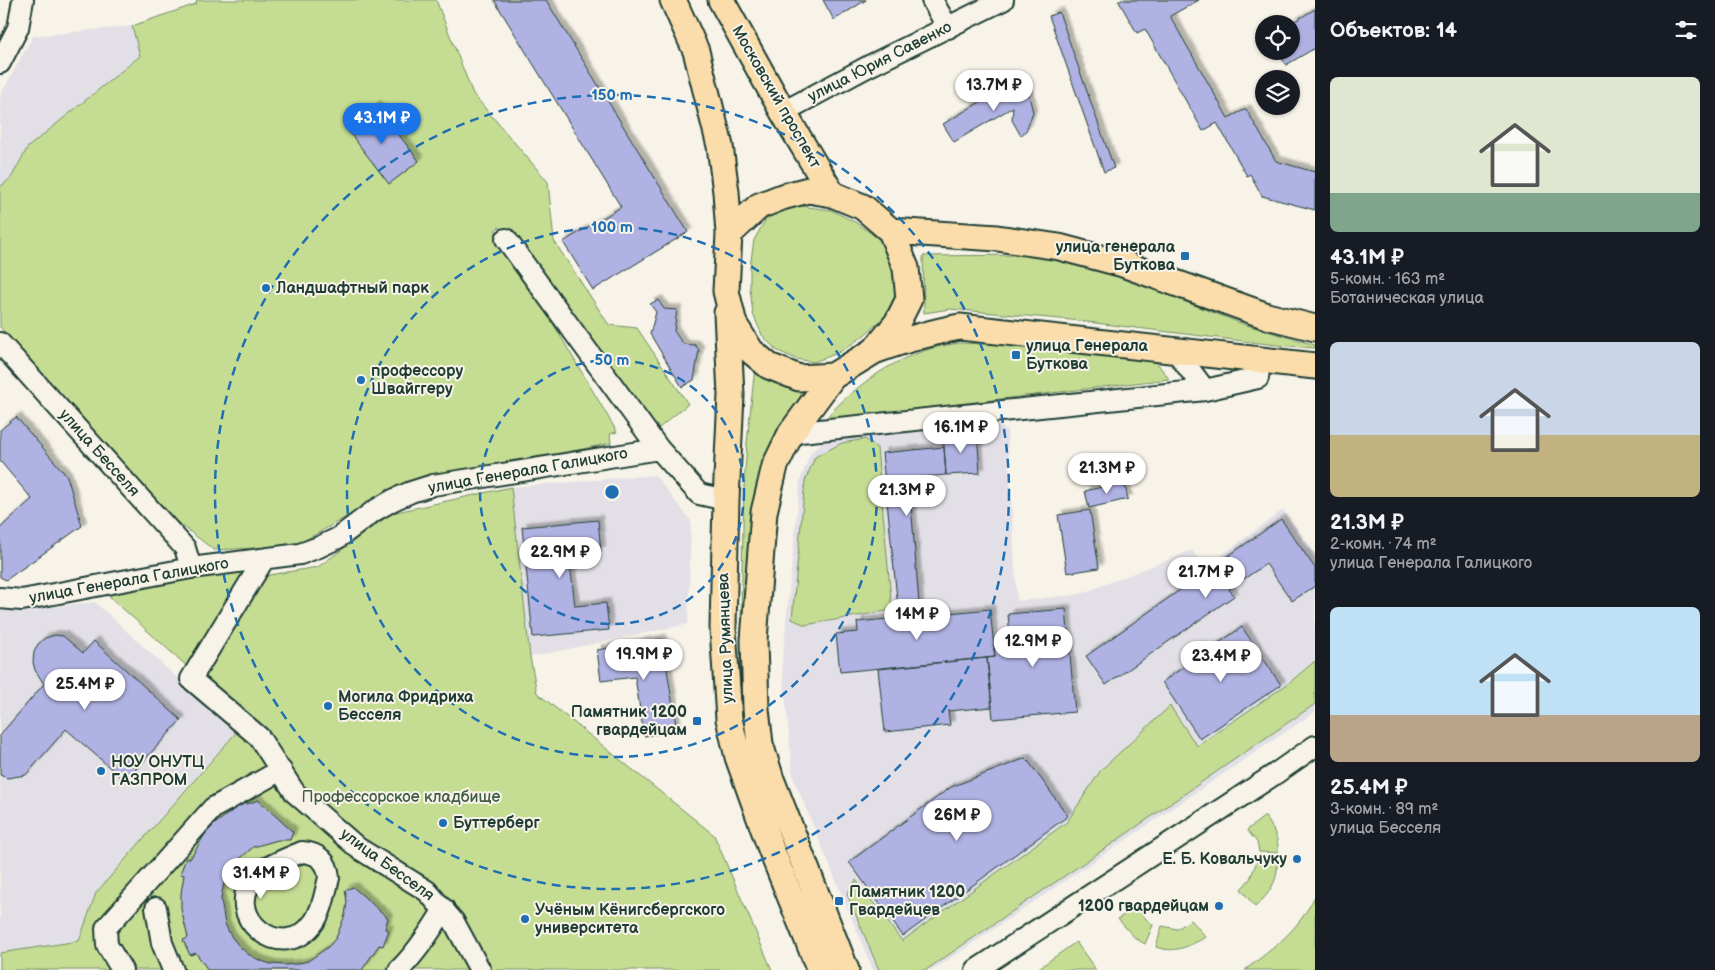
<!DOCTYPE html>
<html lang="ru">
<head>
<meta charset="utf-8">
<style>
  :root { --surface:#171b24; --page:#20242c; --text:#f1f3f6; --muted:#9ea1a6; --accent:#1a73e8 }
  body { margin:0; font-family:"Balsamiq Sans",sans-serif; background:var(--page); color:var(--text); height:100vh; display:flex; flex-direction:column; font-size:19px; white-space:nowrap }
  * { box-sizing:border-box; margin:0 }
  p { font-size:16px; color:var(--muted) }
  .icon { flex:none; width:28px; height:28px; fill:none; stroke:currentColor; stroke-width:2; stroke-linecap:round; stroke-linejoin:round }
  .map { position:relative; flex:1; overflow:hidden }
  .sheet { display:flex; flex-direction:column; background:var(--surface); width:400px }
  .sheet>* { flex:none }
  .controls { position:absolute; left:1255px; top:15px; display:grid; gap:10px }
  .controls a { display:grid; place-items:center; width:45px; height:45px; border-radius:50%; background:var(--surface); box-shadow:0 1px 4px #0004; font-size:25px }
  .price { position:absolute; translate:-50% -42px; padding:0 11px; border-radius:18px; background:#fff; color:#222; font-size:16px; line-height:32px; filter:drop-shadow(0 1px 2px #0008) }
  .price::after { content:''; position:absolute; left:50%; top:30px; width:15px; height:11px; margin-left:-8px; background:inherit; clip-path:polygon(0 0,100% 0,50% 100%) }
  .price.current { background:var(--accent); color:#fff }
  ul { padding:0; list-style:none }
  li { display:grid; align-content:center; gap:10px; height:265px; padding:0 15px }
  li span { display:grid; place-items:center; height:155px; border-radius:8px; color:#555 }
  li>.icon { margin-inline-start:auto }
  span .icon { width:90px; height:90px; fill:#fffc; stroke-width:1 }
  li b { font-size:21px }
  h2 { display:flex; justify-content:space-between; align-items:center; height:60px; padding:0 15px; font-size:21px }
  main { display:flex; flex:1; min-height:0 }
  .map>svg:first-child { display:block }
  .built { fill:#e2e0e6; fill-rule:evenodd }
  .green { fill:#c5dd93; stroke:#728d64 }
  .building { fill:#b0b2e3; stroke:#1f3d34; filter:url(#shadow) }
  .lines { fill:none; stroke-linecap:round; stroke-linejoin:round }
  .minor-casing { stroke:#1f3d34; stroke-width:24 }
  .major-casing { stroke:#1f3d34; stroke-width:29 }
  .minor { stroke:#f7f3e8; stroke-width:20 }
  .major { stroke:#faddab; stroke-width:25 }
  .ring { fill:none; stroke:#1f6fb2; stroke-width:2.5; stroke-dasharray:9 6 }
  .poi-dot { fill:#1f6fb2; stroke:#f7f3e8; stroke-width:2 }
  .labels { text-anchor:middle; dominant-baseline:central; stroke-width:4; stroke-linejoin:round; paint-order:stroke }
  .street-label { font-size:16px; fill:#1f3d34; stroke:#f7f3e8 }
  .poi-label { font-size:16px; font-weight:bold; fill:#1f3d34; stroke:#f7f3e8; text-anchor:start }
  .park-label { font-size:16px; fill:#405d47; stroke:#f7f3e8 }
  .centre { fill:#1f6fb2; stroke:#f7f3e8; stroke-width:2.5 }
  .ring-label { font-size:15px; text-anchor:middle; font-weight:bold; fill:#1f6fb2; stroke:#f7f3e8; stroke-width:4; stroke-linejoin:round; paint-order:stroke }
</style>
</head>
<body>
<main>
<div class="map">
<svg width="1315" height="970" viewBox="0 0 1315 970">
  <defs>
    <filter id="shadow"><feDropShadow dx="4.5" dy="-4.5" stdDeviation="1" flood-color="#0004"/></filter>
  </defs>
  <rect width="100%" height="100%" fill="#f7f3e8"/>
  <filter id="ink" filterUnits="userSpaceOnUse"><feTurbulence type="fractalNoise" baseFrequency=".02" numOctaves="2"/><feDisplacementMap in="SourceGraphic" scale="10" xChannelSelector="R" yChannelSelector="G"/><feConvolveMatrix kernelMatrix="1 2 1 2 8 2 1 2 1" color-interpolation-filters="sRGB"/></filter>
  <g filter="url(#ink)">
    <path class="built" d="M132,26l24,34 -156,127v-91l33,-60z
      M990,422l17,8 10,171 64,-7 111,-44 12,18 79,-58 32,43v159l-382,258h-60l-80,-193 -11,-113 18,-183 11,-29 16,-14z
      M655,475l36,46 -3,103 -158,33 -19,-170zM523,527l46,27 6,52 31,-3 3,26 -75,8z
      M95,602l141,130 -140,161 -17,48 -79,12v-343h19z"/>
    <path class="green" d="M197,0h239l37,94 75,88 6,59 55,84 28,3 51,76 -29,24 -33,-30 -71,-107 -56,-64 -4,3 14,19 108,183 -7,2 1,9 -137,29 -17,-2 -20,4 -49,19 -93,53 -81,4 -38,-29 -176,-194v-140l11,-9 17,-31 112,-91 -8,-30 64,-22z
      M793,205l38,5 24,12 24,17 16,21 4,29 -15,29 -22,19 -24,16 -24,9 -18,-3 -20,-9 -14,-15 -9,-21 -3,-26v-21l4,-27 12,-21z
      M1026,255l39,6 38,9 140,54 72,21v3l-39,-3 -205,-25 -121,-11 -26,4 -1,-57z
      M961,343l92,4 101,12 15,20 -345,41c36,-40 83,-72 137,-77z
      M755,367l50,22 -27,42 -33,186 -4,-1 3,-130 3,-43z
      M865,439l12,9 15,162 -87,15 -13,-6 13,-138 10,-24 27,-14z
      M511,487l19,170 7,36 177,142 58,135h-772v-17l79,-12 17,-48 151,-173 -46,-42 56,-101 61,-10 74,-54z
      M252,568l-62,101 -89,-80z
      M1315,661v43l-199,137 -190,129h-47l-32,-76 9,-14 46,61 165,-119 34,-52 69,-64 27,40 92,-63z
      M1265,816c8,12 14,22 13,37l-19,-1 -2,-10 -10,-12z
      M1257,861l20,1c2,19 -9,33 -22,45l-14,-18 9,-10z
      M1315,896v74h-70c31,-24 52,-38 70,-74z
      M1136,906l9,12 8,7 -8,19 -10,-6 -17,-19z
      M1191,920l15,17c-17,9 -31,17 -50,10l6,-21 15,3z
      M1076,942l20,28h-60z"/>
    <path class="building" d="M494,0h52l142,232 -95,58 -30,-48 58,-35z
      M823,0h43l-32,20z
      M1118,0h81l-29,16 58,102 18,-9 30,52 39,11v38l-53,-14 -12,-22 -3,2 -30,-53 -14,8 -58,-102 -8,4z
      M1315,9v39l-29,17 -8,-14h13v-27h-1z
      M1059,12l55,156 -10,4 -55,-156z
      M1019,79l10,17 4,16 -6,17 -6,7 -9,-16 1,-13 -59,35 -11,-18z
      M376,105l43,56 -30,23 -43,-56z
      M658,300l6,9 13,1 -3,21 9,13 12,1 4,5 -5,30 -12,7 -32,-53 6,-22 -6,-8z
      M16,417l51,59 15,50 -76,54 -6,-3v-49l32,-29 -32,-38v-31z
      M977,432l3,41 -34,2 -3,-41z
      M944,447l2,28 -37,3 11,138 -21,2 -17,-165z
      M1124,482l4,17 -39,9 -4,-17z
      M1090,510l9,58 -32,5 -9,-58z
      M1281,519l34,49v18l-23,15 -26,-37 -37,25 5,7 -128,89 -20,-29z
      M598,520l3,31 -32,3 6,52 31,-3 3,27 -76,7 -11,-110z
      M990,609l5,48 -155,15 -4,-38 22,-2 -1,-10z
      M1066,609l9,103 -82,7 -6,-61 8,-1 -1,-9 17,-1 -3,-33z
      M1242,627l39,58 -81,54 -38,-57z
      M55,635l8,1 20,17 11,-12 87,79 -56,61 -59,-52 -40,46 -19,3 -7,-3v-40l44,-51 -9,-14 -2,-8 1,-10 4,-8 7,-6z
      M662,639l15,92 -33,5 -9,-59 -34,4 -4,-31z
      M987,658l5,49 -44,4 2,14 -65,7 -7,-63z
      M1026,758l42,58 -165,120 -54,-74 102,-75z
      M258,800l35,32 -3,8h-12l-25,7 -19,17 -7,11 -4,12 -2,12 4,25 6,12 8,10 9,8 11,6 12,4 13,1 12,-1 12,-3 20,-14 8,-9 9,-23 2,-13 -2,-12 8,-3 35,31 -3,11 4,1 -6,16 -4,-1 -17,25h-154l-12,-17 -6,2 -7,-15 5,-2 -7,-29v-16l3,-18 -4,-1 6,-16 4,1 15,-25 11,-11 16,-12 -1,-3 15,-7 1,3z"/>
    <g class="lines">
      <defs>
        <path id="minor" d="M932,0l16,28
          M0,63l18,-35 5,-28
          M783,112l86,-46 134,-66
          M506,239l153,210 40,45 27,6
          M0,343l185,205 6,20
          M1175,350l30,40
          M791,433l414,-43 53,-12 2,-18
          M264,559l-73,120 68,58 36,56 63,55 69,43 27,31 26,48
          M0,598l22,2 169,-32 109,-14 19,-7 19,-9 36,-27 19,-11 18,-8 22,-7 226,-36
          M302,852c17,1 26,10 27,26 -4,14 -6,32 -15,44 -31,45 -94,-7 -59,-45 10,-11 34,-19 47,-25z
          M156,908l6,35 11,27
          M122,970l-15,-25 -1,-17 107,-120 68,-38
          M399,970c18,-18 32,-39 45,-61
          M976,970l299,-196 40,-28"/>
        <path id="major" d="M673,0l23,51 24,95 6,46 3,42 -3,57 8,33 17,27 18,15 30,12 34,-2 41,-25 23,-28 12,-24 -3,-31 -15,-37 -28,-24 -31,-13 -24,-4 -26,7 -23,9 -30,28
          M721,0l62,112 49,82
          M891,231l106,7 62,9 64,17 144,52 48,12
          M727,313l4,82 -5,105 -3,128 6,91 9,38 33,92 49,121
          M874,351c28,-10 57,-19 86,-24l355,39
          M833,376l-42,57 -16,33 -11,46 -10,128 2,69 4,35 11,35 75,191"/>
      </defs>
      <use href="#minor" class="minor-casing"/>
      <use href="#major" class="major-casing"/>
      <use href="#minor" class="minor"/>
      <use href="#major" class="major"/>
    </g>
  </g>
  <g class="ring">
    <circle cx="612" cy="492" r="132"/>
    <circle cx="612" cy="492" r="265"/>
    <circle cx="612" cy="492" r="397"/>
  </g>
  <g class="poi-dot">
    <rect x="1180" y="251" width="10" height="10" rx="2.5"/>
    <circle cx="266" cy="288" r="5"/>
    <rect x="1011" y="350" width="10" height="10" rx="2.5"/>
    <circle cx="361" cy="380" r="5"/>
    <circle cx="328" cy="706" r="5"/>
    <rect x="692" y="716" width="10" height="10" rx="2.5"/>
    <circle cx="101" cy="771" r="5"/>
    <circle cx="443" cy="823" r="5"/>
    <circle cx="1297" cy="859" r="5"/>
    <rect x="834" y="896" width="10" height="10" rx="2.5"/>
    <circle cx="1219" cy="906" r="5"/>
    <circle cx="525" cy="919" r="5"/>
  </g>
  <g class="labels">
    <g class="street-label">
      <text transform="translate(880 62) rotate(-27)">улица Юрия Савенко</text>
      <text transform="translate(776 97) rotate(60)">Московский проспект</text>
      <text transform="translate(99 453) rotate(48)">улица Бесселя</text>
      <text transform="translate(528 471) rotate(-10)">улица Генерала Галицкого</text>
      <text transform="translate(129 581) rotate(-10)">улица Генерала Галицкого</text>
      <text transform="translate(726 638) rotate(-92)">улица Румянцева</text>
      <text transform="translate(387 865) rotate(36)">улица Бесселя</text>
    </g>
    <g class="poi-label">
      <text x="1175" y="247" text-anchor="end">улица генерала<tspan x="1175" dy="18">Буткова</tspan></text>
      <text x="276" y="288">Ландшафтный парк</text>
      <text x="1026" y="346">улица Генерала<tspan x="1026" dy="18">Буткова</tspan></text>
      <text x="371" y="371">профессору<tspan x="371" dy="18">Швайггеру</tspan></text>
      <text x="338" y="697">Могила Фридриха<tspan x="338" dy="18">Бесселя</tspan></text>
      <text x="687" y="712" text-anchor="end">Памятник 1200<tspan x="687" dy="18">гвардейцам</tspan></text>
      <text x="111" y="762">НОУ ОНУТЦ<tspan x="111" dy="18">ГАЗПРОМ</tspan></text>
      <text x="453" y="823">Буттерберг</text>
      <text x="1287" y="859" text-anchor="end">Е. Б. Ковальчуку</text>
      <text x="849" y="892">Памятник 1200<tspan x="849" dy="18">Гвардейцев</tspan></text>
      <text x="1209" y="906" text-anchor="end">1200 гвардейцам</text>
      <text x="535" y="910">Учёным Кёнигсбергского<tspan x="535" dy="18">университета</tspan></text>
    </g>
    <g class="park-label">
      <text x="401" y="797">Профессорское кладбище</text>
    </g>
  </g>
  <circle cx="612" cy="492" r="8" class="centre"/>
  <g class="ring-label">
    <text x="612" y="100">150 m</text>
    <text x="612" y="232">100 m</text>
    <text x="612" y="365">50 m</text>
  </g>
</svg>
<div class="controls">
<a><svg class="icon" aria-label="locate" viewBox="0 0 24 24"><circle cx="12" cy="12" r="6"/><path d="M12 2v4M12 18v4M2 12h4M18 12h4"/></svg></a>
<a><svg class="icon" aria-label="layers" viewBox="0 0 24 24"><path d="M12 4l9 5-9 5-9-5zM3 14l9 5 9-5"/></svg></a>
</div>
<b class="price" style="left:994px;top:112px">13.7M ₽</b>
<b class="price current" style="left:382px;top:145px">43.1M ₽</b>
<b class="price" style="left:961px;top:454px">16.1M ₽</b>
<b class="price" style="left:1107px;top:495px">21.3M ₽</b>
<b class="price" style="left:907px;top:517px">21.3M ₽</b>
<b class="price" style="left:560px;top:579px">22.9M ₽</b>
<b class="price" style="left:1206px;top:599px">21.7M ₽</b>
<b class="price" style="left:917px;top:641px">14M ₽</b>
<b class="price" style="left:1033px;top:668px">12.9M ₽</b>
<b class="price" style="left:644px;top:681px">19.9M ₽</b>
<b class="price" style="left:1221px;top:683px">23.4M ₽</b>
<b class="price" style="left:85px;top:711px">25.4M ₽</b>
<b class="price" style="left:957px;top:842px">26M ₽</b>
<b class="price" style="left:261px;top:900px">31.4M ₽</b>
</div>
<section class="sheet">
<h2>Объектов: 14<svg class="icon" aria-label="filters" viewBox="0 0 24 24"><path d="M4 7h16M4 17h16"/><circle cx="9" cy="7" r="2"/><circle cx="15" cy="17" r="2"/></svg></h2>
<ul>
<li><span style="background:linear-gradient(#dfe7d0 75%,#7fa58c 0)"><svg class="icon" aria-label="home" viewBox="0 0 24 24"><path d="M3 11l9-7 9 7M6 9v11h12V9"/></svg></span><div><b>43.1M ₽</b><p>5-комн. · 163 m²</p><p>Ботаническая улица</p></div></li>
<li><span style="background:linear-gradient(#c9d6e8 60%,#c2b280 0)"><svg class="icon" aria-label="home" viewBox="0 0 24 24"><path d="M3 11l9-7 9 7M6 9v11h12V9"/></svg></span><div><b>21.3M ₽</b><p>2-комн. · 74 m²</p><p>улица Генерала Галицкого</p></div></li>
<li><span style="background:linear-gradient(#bfe0f5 70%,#b9a48a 0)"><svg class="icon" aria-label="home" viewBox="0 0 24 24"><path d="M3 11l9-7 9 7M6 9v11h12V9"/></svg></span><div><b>25.4M ₽</b><p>3-комн. · 89 m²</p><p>улица Бесселя</p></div></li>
</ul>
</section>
</main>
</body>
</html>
